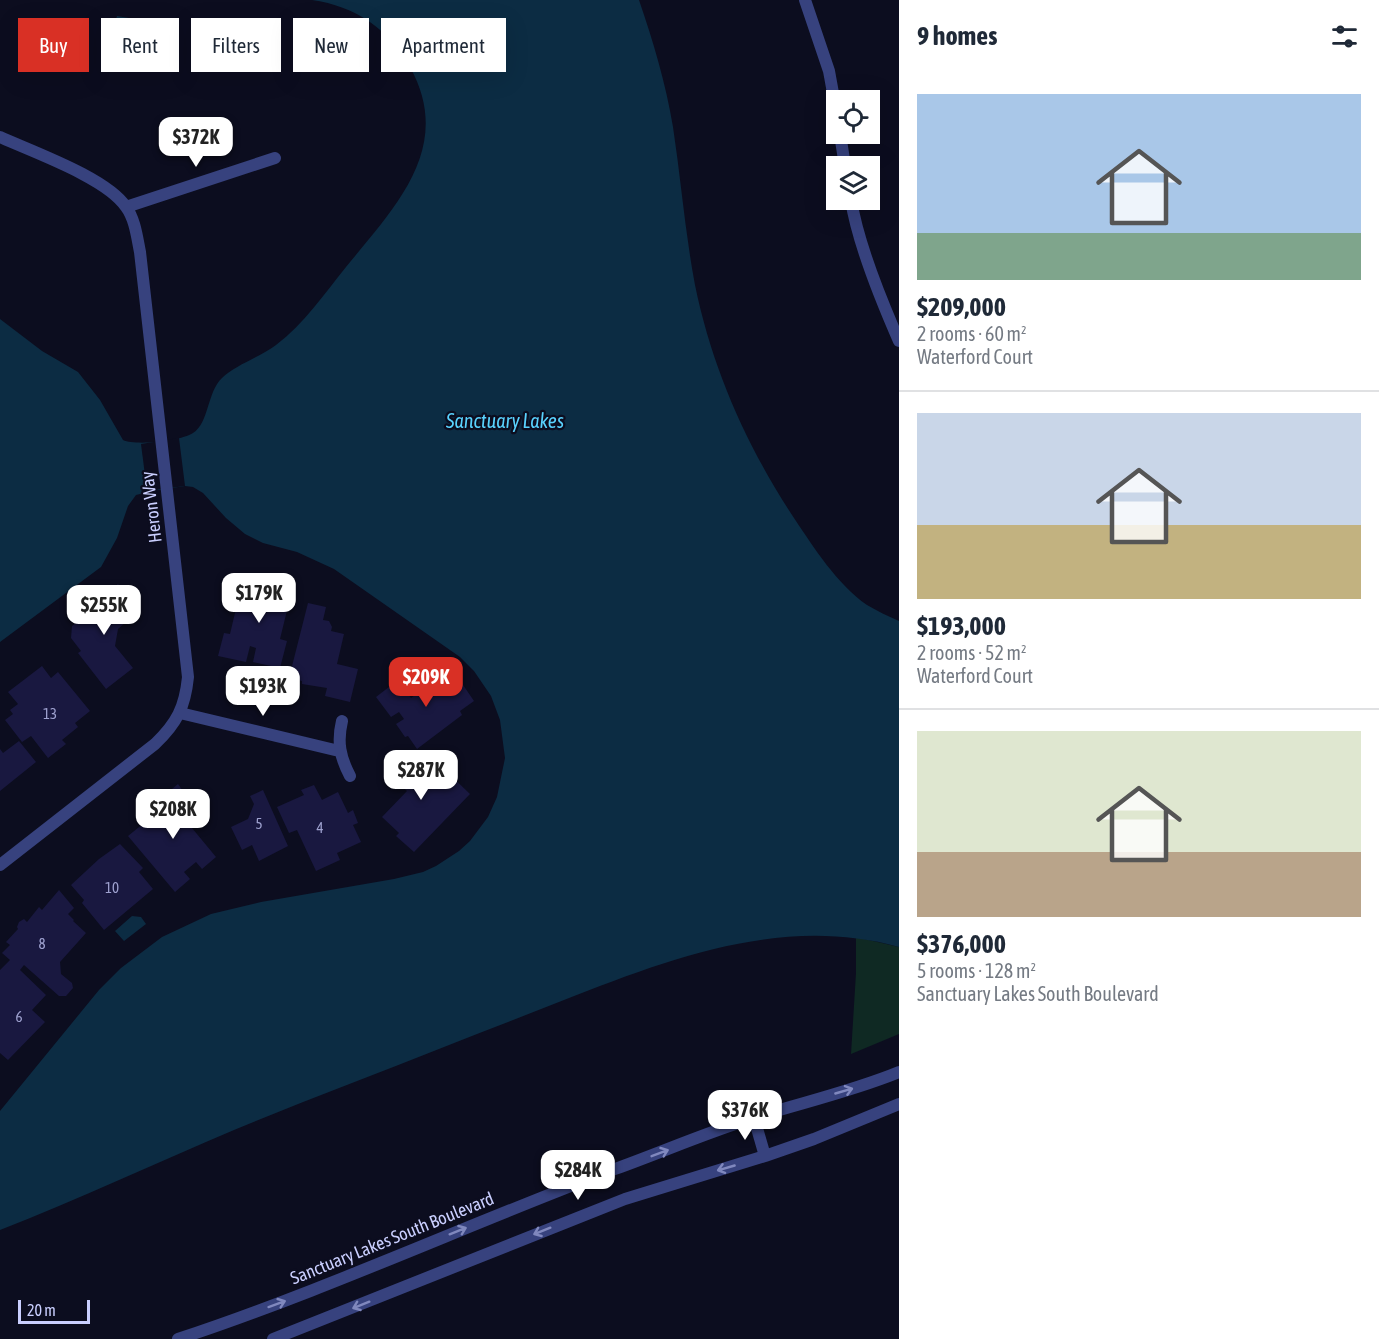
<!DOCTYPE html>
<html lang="en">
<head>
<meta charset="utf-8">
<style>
  :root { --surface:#fff; --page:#f2f2f3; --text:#1f2937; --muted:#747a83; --line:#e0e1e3; --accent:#d93025 }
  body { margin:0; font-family:"Asap Condensed",sans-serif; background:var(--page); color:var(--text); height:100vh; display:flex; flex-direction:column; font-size:22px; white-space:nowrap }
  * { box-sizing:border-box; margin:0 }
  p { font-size:20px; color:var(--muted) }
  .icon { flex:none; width:33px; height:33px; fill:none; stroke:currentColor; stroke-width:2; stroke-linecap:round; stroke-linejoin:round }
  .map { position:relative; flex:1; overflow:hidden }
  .side { display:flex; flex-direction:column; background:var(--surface); width:480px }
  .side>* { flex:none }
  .top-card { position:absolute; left:18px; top:18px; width:570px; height:54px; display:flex; gap:12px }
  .buttons { position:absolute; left:826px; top:90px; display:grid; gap:12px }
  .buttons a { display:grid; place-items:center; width:54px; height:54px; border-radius:0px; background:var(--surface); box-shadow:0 6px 24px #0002; font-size:30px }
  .scale { position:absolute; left:18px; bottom:15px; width:72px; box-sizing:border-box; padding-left:6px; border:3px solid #cacfff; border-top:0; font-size:16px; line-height:21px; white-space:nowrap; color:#cacfff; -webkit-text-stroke:4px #0c0d1f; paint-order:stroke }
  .price { position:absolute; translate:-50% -51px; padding:0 14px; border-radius:12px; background:#fff; color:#222; font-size:20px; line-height:39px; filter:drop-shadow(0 2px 3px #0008) }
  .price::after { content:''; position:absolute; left:50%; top:36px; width:18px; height:14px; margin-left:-9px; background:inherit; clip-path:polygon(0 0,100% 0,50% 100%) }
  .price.selected { background:var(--accent); color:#fff }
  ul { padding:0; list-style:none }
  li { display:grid; align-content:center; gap:12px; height:318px; padding:0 18px }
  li+li { border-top:2px solid var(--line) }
  li span { display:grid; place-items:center; height:186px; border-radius:0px; color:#555 }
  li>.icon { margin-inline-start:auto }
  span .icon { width:108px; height:108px; fill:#fffc; stroke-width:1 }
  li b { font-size:26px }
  h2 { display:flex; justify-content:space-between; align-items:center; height:72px; padding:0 18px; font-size:26px }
  .chip { padding:0 21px; border-radius:0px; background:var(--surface); box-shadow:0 6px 24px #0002; font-size:21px; line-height:54px }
  .chip.selected { background:var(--accent); color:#fff }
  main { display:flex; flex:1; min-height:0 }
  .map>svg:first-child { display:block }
  .green { fill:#0f2923 }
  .water { fill:#0c2c43 }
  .pier { fill:#0c0d1f }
  .building { fill:#191840 }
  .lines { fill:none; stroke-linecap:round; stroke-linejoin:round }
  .minor { stroke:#37427e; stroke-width:12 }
  .tertiary { stroke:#37427e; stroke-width:12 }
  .oneway { stroke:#8088be }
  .labels { text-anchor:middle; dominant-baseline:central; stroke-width:4.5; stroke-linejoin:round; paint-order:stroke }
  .number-label { font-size:15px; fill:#9ea1cf }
  .street-label { font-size:18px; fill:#cacfff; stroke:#0c0d1f }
  .water-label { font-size:20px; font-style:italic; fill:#59d2fe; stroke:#0c0d1f }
</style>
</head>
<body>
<main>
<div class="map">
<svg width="899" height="1339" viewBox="0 0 899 1339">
  <rect width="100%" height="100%" fill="#0c0d1f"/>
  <path class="green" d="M856,937l43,10v87l-48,20 5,-81z"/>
  <path class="water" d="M312,0h327c14,41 27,84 34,127 8,53 12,105 22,158 17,83 52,162 99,233 20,30 43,66 73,87 10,6 21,11 32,16v326c-116,-32 -228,11 -335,53 -40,16 -80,31 -120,47 -70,28 -141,54 -210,83 -78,33 -155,69 -234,100v-119l99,-121 22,-22 41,-31 49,-23 50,-12 133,-23 29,-7 13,-6 23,-15 11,-10 18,-24 9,-20 8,-39 -5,-38 -9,-24 -17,-25 -14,-14 -126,-88 -37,-17 -34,-9 -18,-9 -19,-16 -23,-25 -10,-6 -8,-1 -33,5 -16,4 -8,11 -11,32 -16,29 -101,75v-323l42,32 36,21 22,28 23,40c13,6 58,1 70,-7 16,-10 14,-41 29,-55 13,-13 38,-21 54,-33 28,-21 48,-51 70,-78 48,-59 109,-119 64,-200 -21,-38 -55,-61 -98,-67z
    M117,16l36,6 -6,20 -35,-10z
    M132,916l9,1 5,7 -22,17 -9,-10z"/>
  <path class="pier" d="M179,438l6,48 -38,5 -6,-47z"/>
  <path class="building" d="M243,579l29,7 1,-4 20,4 -13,53 7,2 -7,27 -27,-6 3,-14 -6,-2 -4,16 -28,-6 6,-23 6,1z
    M118,584l17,20 -12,9 5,7 -10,9 -3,17 18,22 -27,21 -28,-36 3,-2 -10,-13 1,-12 14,-11 -2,-3z
    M308,603l18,4 -3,13 6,1 3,6 -1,4 13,3 -7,30 21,5 -8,33 -25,-6 2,-8 -25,-4v-3l-13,-3z
    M42,666l9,12 7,-6 32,39 -15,12 3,4 -16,13 4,4 -18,14 -17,-22 -9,6 -17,-22 8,-6 -3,-4 8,-6 -10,-12z
    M443,674l11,14 7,-6 13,19 -14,10 2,4 -45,34 -9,-13 -3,1 -9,-13 8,-5 -5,-7 -8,5 -15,-20 22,-17 13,18z
    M19,741l17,21 -36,29v-42l3,4z
    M405,753l28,26 10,-11 27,26 -56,58 -18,-16 3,-3 -17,-16 25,-26 -20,-19 -1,-9 9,-9z
    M178,784l20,29 -11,9 29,35 -14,12 -6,-7 -12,10 6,7 -15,13 -47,-56 37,-30 -5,-7z
    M314,785l8,15 16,-8 10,21 5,-3 5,13 -5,2 8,17 -24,11 3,7 -24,11 -19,-41 -8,3 -12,-26 27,-12 -3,-5z
    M263,790l25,56 -29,15 -7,-16 -10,5 -11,-23 17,-8 6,-15 -4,-8z
    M120,844l23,24 -4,4 14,17 -49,41 -22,-27 2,-3 -13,-15 28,-26z
    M59,890l15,18 -6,6 6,6 -1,1 13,12 -26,29 1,12 11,9 1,5 -7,8h-7l-35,-31 -4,5 26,25 -14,15 13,12 -37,38 -8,-7v-83l10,-10 -8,-7 8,-8 -4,-3 12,-13 -1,-2 2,-5 5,-3 3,3 12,-15 3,3z"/>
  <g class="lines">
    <path class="minor" d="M805,0l24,71 8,44
      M840,134l5,32
      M0,137c33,15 107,41 126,70 9,12 11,30 14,45l48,425c-3,30 -11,46 -33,67l-155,121
      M851,200c7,44 30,100 48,141
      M126,207l149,-49
      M180,713l159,38
      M342,721c-5,21 -2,36 8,55"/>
    <path class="tertiary" d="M754,1118l11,38
      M178,1339c148,-49 291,-115 437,-170 47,-17 93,-37 141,-52 48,-15 97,-26 143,-45
      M273,1339l352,-140 140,-43 49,-17 85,-35"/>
  </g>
  <defs><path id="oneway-shaft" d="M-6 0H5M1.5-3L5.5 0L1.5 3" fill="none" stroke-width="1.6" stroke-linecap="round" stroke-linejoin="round" transform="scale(1.5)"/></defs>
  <g class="oneway">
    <use href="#oneway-shaft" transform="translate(844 1091) rotate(-16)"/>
    <use href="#oneway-shaft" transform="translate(660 1153) rotate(-21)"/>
    <use href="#oneway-shaft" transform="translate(726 1168) rotate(164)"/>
    <use href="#oneway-shaft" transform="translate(458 1231) rotate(-22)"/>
    <use href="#oneway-shaft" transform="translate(542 1231) rotate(158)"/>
    <use href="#oneway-shaft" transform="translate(277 1304) rotate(-20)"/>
    <use href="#oneway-shaft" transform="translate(361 1305) rotate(158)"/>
  </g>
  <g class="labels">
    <g class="number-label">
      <text x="50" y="713">13</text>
      <text x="259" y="823">5</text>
      <text x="320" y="827">4</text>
      <text x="112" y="887">10</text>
      <text x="42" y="943">8</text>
      <text x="19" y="1016">6</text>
    </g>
    <g class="street-label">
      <text transform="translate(151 507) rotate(-97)">Heron Way</text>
      <text transform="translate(392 1238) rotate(-22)">Sanctuary Lakes South Boulevard</text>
    </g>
    <g class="water-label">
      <text x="505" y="420">Sanctuary Lakes</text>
    </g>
  </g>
</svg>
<div class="buttons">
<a><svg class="icon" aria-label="locate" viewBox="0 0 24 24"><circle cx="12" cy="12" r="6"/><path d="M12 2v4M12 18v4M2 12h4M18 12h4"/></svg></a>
<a><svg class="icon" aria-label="layers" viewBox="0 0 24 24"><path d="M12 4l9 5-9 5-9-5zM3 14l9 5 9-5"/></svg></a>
</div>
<div class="scale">20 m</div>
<b class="price" style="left:196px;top:168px">$372K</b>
<b class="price" style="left:259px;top:624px">$179K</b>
<b class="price" style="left:104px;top:636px">$255K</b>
<b class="price selected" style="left:426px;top:708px">$209K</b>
<b class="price" style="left:263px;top:717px">$193K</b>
<b class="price" style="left:421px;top:801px">$287K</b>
<b class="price" style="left:173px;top:840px">$208K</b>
<b class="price" style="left:745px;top:1141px">$376K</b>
<b class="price" style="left:578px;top:1201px">$284K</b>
<div class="top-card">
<a class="chip selected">Buy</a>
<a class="chip">Rent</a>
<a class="chip">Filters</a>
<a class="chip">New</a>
<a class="chip">Apartment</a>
</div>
</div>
<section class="side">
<h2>9 homes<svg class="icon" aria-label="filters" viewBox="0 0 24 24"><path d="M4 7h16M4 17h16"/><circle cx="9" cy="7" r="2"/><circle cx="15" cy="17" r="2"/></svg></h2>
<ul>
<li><span style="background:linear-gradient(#a9c7e8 75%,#7fa58c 0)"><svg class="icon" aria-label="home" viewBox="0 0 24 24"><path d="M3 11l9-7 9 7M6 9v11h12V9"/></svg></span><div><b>$209,000</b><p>2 rooms · 60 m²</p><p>Waterford Court</p></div></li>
<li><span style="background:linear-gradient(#c9d6e8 60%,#c2b280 0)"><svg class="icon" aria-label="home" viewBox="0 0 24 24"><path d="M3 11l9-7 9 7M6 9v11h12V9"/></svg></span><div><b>$193,000</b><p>2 rooms · 52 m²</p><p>Waterford Court</p></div></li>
<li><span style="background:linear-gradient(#dfe7d0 65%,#b9a48a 0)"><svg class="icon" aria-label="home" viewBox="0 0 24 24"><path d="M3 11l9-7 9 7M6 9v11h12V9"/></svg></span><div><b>$376,000</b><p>5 rooms · 128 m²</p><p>Sanctuary Lakes South Boulevard</p></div></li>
</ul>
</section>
</main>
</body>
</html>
